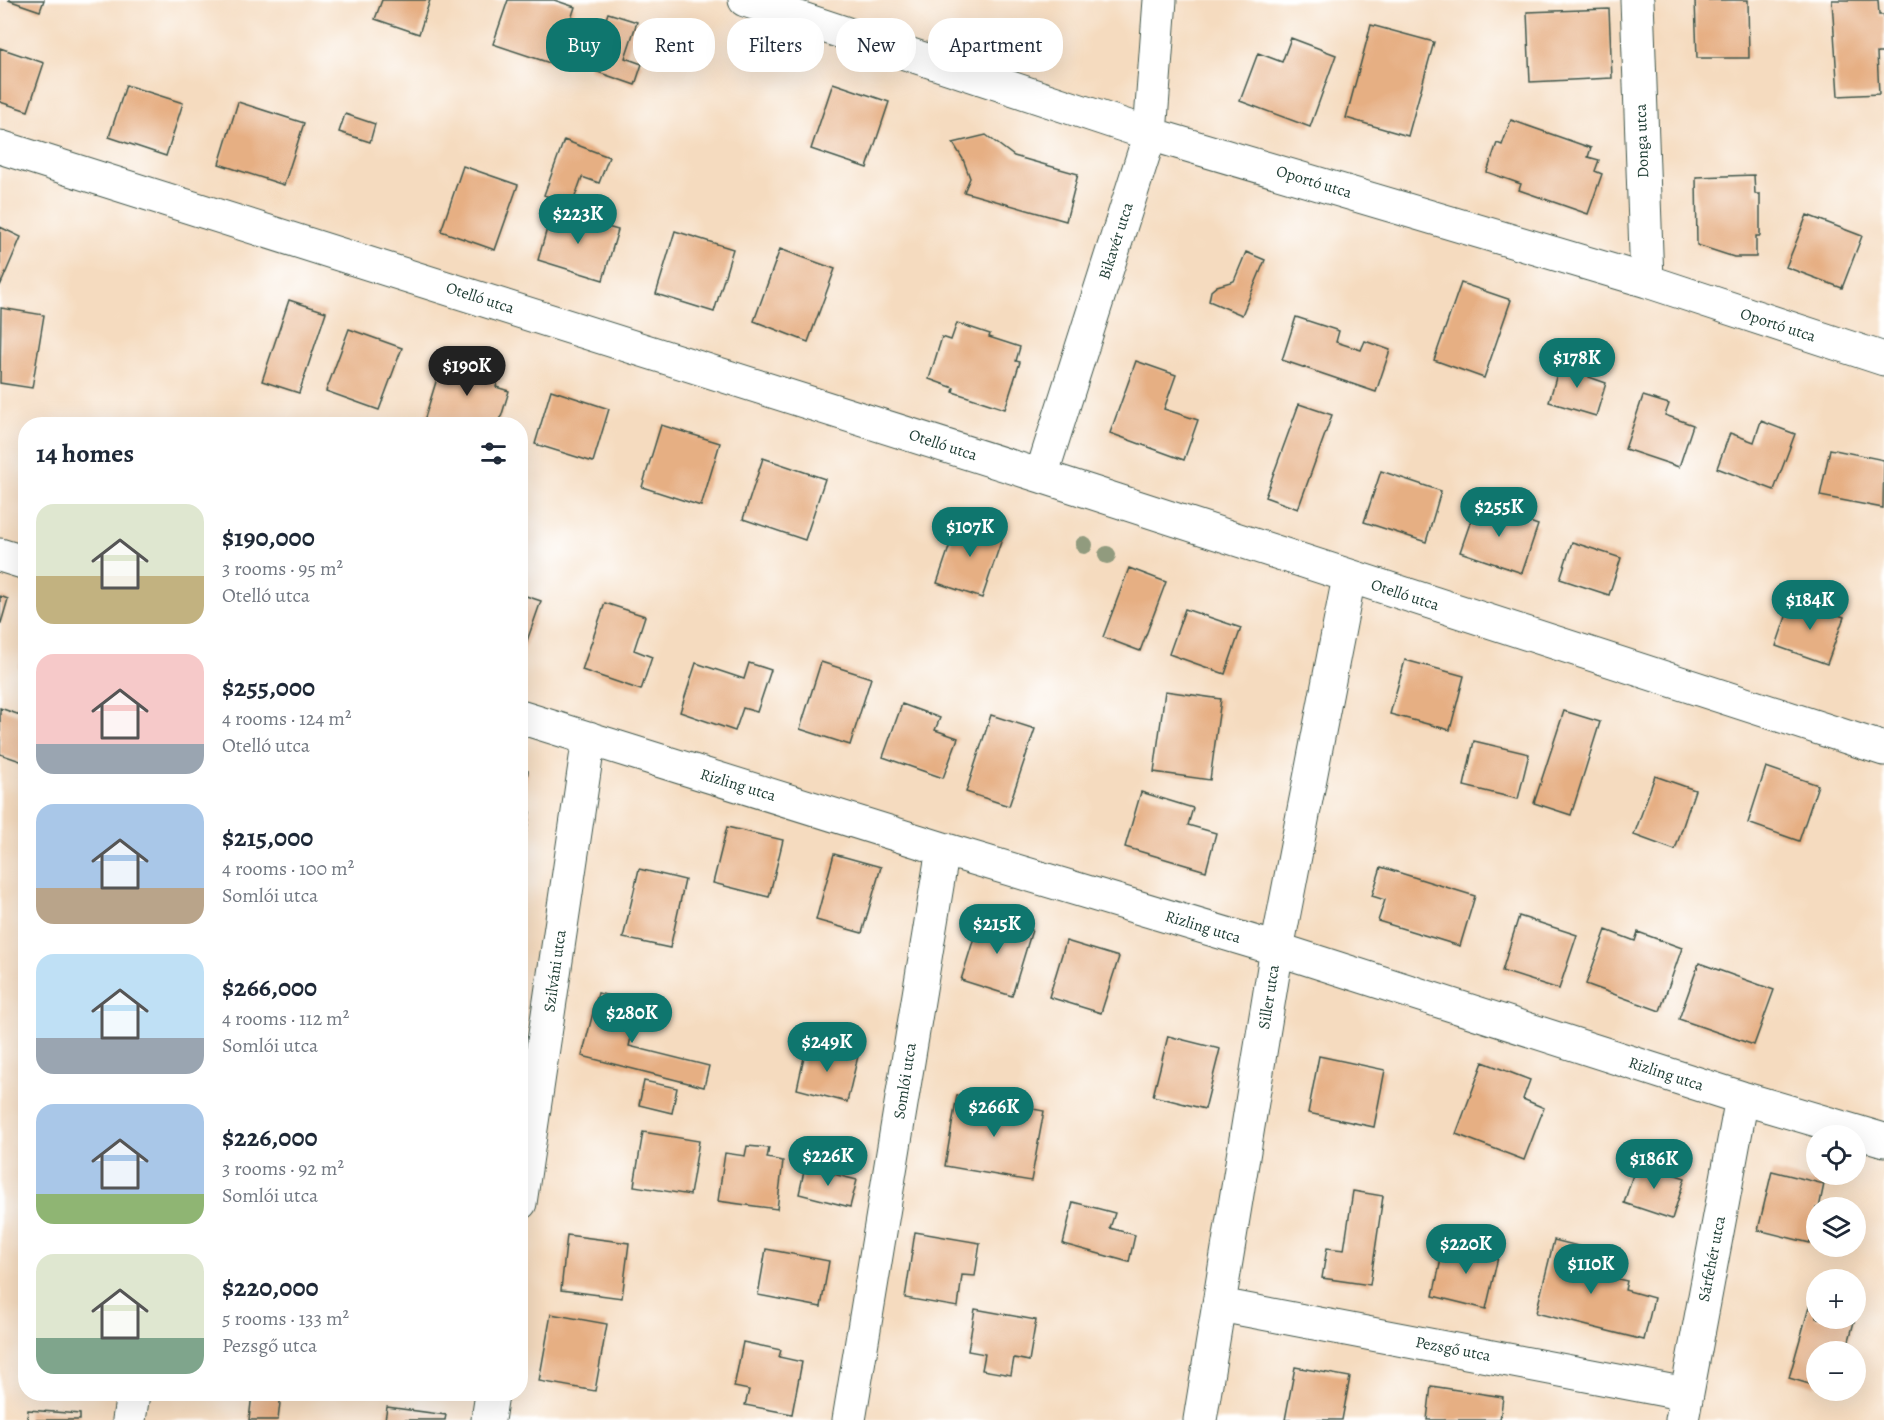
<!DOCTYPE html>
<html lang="en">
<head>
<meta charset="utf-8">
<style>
  :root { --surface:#fff; --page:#f2f2f3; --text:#1f2937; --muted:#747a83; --accent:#0f766e }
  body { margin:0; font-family:Alegreya,serif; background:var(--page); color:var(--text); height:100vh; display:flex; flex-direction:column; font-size:22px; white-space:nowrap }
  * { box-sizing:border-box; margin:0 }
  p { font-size:20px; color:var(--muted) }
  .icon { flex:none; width:33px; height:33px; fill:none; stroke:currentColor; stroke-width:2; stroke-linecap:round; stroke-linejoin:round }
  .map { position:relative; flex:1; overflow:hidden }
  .panel { position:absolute; left:18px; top:417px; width:510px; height:984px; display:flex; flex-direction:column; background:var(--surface); border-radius:24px; box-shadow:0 6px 24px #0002 }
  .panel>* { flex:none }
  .top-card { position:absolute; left:546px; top:18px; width:570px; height:54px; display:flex; gap:12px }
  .tools { position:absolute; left:1806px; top:1125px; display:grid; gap:12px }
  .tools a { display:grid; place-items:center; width:60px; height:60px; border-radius:50%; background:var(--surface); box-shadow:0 6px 24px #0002; font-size:30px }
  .price { position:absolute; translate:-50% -51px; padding:0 14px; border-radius:21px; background:var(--accent); color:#fff; font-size:20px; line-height:39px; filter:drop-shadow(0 2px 3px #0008) }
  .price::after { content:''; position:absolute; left:50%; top:36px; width:18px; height:14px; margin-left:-9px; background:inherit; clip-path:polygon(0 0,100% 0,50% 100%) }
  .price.active { background:#222; color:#fff }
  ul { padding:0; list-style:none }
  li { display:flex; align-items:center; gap:18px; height:150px; padding:0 18px }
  li span { display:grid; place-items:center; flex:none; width:168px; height:120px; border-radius:18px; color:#555 }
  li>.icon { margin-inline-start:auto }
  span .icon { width:72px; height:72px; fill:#fffc; stroke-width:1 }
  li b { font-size:26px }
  h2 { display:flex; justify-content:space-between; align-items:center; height:72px; padding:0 18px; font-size:26px }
  .tag { padding:0 21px; border-radius:24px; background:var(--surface); box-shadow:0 6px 24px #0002; font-size:21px; line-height:54px }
  .tag.active { background:var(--accent); color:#fff }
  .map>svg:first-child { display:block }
  .building { fill:#e6af83 }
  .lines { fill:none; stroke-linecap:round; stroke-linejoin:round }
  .street-casing { stroke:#3f5549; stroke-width:35 }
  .street { stroke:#fff; stroke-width:33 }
  .tree { fill:#919b7e }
  .labels { text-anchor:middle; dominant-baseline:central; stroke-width:5; stroke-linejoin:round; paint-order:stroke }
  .street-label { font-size:16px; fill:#1f3d34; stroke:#fff }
</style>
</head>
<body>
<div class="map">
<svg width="1884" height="1420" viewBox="0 0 1884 1420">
  <rect width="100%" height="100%" fill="#fff"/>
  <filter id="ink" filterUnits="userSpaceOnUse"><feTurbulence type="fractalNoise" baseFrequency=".0167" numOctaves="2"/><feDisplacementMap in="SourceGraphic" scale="12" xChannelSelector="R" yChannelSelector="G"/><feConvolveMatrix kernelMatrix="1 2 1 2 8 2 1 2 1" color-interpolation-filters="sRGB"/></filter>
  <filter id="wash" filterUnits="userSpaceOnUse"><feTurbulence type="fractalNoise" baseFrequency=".008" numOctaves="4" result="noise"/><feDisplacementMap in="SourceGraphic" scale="24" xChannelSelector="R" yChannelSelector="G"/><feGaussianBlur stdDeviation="1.35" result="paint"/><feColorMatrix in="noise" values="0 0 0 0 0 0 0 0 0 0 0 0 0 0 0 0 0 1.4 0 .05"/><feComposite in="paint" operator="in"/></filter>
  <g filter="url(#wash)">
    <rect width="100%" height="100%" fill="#f5dbbf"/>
    <g id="blocks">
      <path class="building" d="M8,0h36l-4,11z
        M382,0h48l-11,34 -44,-15z
        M508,0h46l21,7 -19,58 -63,-21z
        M1695,0h53l1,58h-52z
        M1832,0h46l1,15h5v38h-7l2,41 -41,2z
        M1609,9l3,69 -82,4 -3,-70z
        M608,13l29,9 -12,36 17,6 -7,21 -46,-16z
        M1371,25l63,17 -26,94 -62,-18z
        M1291,38l45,17 -26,72 -70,-26 18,-48 24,9z
        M0,48l44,15 -16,48 -28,-9z
        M833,83l56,19 -22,66 -56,-19z
        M126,85l57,18 -17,53 -57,-19z
        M238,102l66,21 -20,62 -65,-21z
        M345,114l30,10 -5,18 -31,-10z
        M1511,120l80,28 -3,9 11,3 -4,11 7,3 -14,40 -69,-24 2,-6 -34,-12 10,-29 5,2z
        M986,135l28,21 64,18 -12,47 -102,-29 6,-14 -7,-19 -10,-16z
        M564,140l45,17 -10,26 -17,-6 -10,28 -28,-10z
        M463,166l55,19 -23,65 -54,-19z
        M1754,175l1,19h5v42h-4v21h-22l-37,-12 -1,-68z
        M552,211l66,19 -15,50 -65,-20z
        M1807,215l55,21 -20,52 -56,-21z
        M0,227l21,10 -21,49z
        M675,231l58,18 -19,63 -58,-18z
        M780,249l55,20 -27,73 -54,-21z
        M1246,252l19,8 -23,55 -33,-14 2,-10 6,-5 17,-5z
        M1461,283l50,17 -27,78 -50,-18z
        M289,300l37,12 -27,81 -37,-12z
        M1,308l43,7 -12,73 -32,-5z
        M1296,317l43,14 -3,11 25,8 4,-9 25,9 -14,42 -94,-32z
        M957,323l33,11 -1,3 31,10 -4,14 4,1 -15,47 -52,-17 1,-4 -25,-9 13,-42 9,3z
        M349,329l53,19 -23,62 -53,-19z
        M458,360l42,13 -4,14 13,4 -10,33h-76l16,-52 14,4z
        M1561,360l30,9 -2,8 17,6 -10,33 -47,-14z
        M1136,361l40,14 -12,34 34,11 -14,40 -74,-27z
        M551,390l58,19 -16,53 -58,-18z
        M1643,396l26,8 -4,11 28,10 -14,42 -54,-18z
        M1299,404l33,11 -34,94 -33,-12z
        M1761,421l34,13 -21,56 -57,-22 13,-35 24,9z
        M661,425l59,18 -19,63 -59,-19z
        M1830,449l54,11 -1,48 -63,-12z
        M763,458l62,21 -20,61 -62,-21z
        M1381,471l60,20 -15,51 -62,-20z
        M1477,503l61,22 -16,48 -62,-21z
        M959,518l45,15 -22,65 -45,-15z
        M1572,542l49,16 -12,37 -49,-16z
        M1129,568l37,14 -26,69 -37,-14z
        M520,594l21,7 -19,54 -2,-1z
        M0,596l8,3 -7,24h-1z
        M1792,599l52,18 -17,47 -51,-18z
        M605,603l40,13 -11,34 18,7 -11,33 -59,-20z
        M1185,609l56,19 -16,46 -56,-20z
        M26,646v24l-8,-3z
        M1405,660l59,16 -14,54 -60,-16z
        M821,662l50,16 -21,67 -50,-16z
        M696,663l48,16 5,-16 22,7 -14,42 -14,-4 -8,23 -55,-19z
        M1165,691l56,8 -11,81 -56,-8z
        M902,704l38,14 -5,12 23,8 -15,40 -60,-21z
        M0,708l26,9v46l-26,-9z
        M1564,711l36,11 -29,93 -37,-12z
        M991,715l44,14 -26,77 -43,-14z
        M1474,741l55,13 -11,45 -54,-13z
        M1766,767l52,18 -19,56 -51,-18z
        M520,770l8,1 -6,36h-2z
        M1655,776l40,14 -20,60 -41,-15z
        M1141,792l52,16 -5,17 28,8 -10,38 -81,-24z
        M520,810l10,2 -6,33 -4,-1z
        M727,827l56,13 -14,57 -56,-14z
        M834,854l47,13 -19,66 -46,-13z
        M1381,867l94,29 -15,50 -82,-25 7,-21 -13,-4z
        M639,869l46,11 -15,68 -47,-10z
        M981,915l51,15 -20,66 -51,-16z
        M1519,916l58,19 -18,54 -57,-18z
        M1606,930l29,11 3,-9 44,16 -22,63 -74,-27z
        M1066,941l53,16 -18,56 -52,-16z
        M1699,963l75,27 -20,55 -75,-26z
        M598,993l41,11 -10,42 80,20 -5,21 -122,-31z
        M1168,1036l52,13 -15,60 -52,-13z
        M807,1044l51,12 -11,46 -50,-13z
        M1319,1056l66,14 -11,57 -66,-14z
        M1483,1062l47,18 -7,19 21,9 -20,52 -68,-26z
        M644,1081l33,7 -5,25 -33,-8z
        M957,1095l87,16 -13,70 -86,-15z
        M643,1132l56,9 -9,54 -56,-9z
        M747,1146l22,2 -2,10 16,3 -6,48 -59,-8 7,-48 20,3z
        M1637,1162l48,16 -13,41 -48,-16z
        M805,1167l52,13 -7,27 -51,-13z
        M1772,1171l52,13 -5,24h-3v9l-6,26 -52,-13z
        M1353,1191l30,5 -13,89 -48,-7 5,-30 17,2z
        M1073,1202l42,11 -5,15 25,7 -6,27 -66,-18z
        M915,1232l65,11 -5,33 -13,-1 -4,32 -53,-9z
        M567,1235l62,8 -7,55 -61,-8z
        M1554,1240l44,11 -6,22 35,8 -2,9 29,8 -10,42 -108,-27z
        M1445,1241l54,12 -13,56 -53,-13z
        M766,1249l63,12 -8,46 -63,-12z
        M1813,1293l3,1v24h39l-9,34h-30v34l-27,-8z
        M975,1309l61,11 -7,41 -15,-3 -3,17 -29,-5 3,-16 -17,-3z
        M551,1314l56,10 -12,67 -56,-10z
        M743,1342l38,8 -2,7 23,5 -10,52 -47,-9 4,-15 -15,-3z
        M1295,1367l55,10 -8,43h-57z
        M1431,1386l72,11 -3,23h-73z
        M252,1394h29l-3,26h-29z
        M387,1407l59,8 -1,5h-60z
        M28,1410l52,4v6h-53z"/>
    </g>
  </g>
  <g filter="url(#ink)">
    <use href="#blocks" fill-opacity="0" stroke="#3f5549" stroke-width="1.5"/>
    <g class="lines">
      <defs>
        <path id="street" d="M745,0l405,134 497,147 237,78
          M1637,0l10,281
          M0,147l1041,329 843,273
          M1041,476l109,-342 10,-134
          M0,555l26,8
          M520,717l423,132 334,100 465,149 142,42
          M520,1203l69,-465
          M1220,1305l466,89
          M129,1420l4,-26
          M488,1420l4,-26
          M849,1420l94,-571
          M1200,1420l77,-471 72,-372
          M1682,1420l60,-322"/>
      </defs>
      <use href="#street" class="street-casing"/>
      <use href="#street" class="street"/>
    </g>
    <g class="tree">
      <circle cx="1084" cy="545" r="9"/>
      <circle cx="1107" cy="555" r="9"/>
    </g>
  </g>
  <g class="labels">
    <g class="street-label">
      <text transform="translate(1642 141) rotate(-92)">Donga utca</text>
      <text transform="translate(1314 182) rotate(17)">Oportó utca</text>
      <text transform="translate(1116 241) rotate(-72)">Bikavér utca</text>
      <text transform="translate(480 298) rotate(18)">Otelló utca</text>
      <text transform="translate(1778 325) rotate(18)">Oportó utca</text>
      <text transform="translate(943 445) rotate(18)">Otelló utca</text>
      <text transform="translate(1405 595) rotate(18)">Otelló utca</text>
      <text transform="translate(738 785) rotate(17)">Rizling utca</text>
      <text transform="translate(1203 927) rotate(17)">Rizling utca</text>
      <text transform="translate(555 971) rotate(-82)">Szilváni utca</text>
      <text transform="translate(1269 997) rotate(-81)">Siller utca</text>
      <text transform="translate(1666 1074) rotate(18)">Rizling utca</text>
      <text transform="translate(905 1081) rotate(-81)">Somlói utca</text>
      <text transform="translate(1712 1259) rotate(-79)">Sárfehér utca</text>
      <text transform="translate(1453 1349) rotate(11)">Pezsgő utca</text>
    </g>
  </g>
</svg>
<div class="tools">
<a><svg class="icon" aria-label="locate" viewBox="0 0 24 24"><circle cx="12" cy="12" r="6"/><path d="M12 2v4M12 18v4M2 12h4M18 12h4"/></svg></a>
<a><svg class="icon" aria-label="layers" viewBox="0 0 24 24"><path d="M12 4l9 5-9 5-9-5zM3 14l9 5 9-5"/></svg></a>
<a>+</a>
<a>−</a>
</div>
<b class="price" style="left:578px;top:245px">$223K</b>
<b class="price" style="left:1577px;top:389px">$178K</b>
<b class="price active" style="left:467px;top:397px">$190K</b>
<b class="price" style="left:1499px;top:538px">$255K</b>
<b class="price" style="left:970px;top:558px">$107K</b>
<b class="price" style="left:1810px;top:631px">$184K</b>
<b class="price" style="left:997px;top:955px">$215K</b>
<b class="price" style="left:632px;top:1044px">$280K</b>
<b class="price" style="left:827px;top:1073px">$249K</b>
<b class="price" style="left:994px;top:1138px">$266K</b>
<b class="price" style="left:828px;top:1187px">$226K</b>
<b class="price" style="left:1654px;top:1190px">$186K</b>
<b class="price" style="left:1466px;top:1275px">$220K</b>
<b class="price" style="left:1591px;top:1295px">$110K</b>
<div class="top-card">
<a class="tag active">Buy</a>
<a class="tag">Rent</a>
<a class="tag">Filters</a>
<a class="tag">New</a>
<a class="tag">Apartment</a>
</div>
<section class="panel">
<h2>14 homes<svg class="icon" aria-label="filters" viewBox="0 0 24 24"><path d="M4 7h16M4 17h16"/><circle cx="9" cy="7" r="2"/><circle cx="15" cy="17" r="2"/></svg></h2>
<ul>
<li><span style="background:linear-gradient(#dfe7d0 60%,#c2b280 0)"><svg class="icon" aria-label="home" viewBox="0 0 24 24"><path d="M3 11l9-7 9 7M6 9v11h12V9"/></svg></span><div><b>$190,000</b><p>3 rooms · 95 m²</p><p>Otelló utca</p></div></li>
<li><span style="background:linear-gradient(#f6c9c9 75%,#9aa5b1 0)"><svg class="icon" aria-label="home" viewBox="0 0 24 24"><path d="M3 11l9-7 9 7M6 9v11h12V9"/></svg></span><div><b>$255,000</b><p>4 rooms · 124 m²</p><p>Otelló utca</p></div></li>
<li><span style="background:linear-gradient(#a9c7e8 70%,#b9a48a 0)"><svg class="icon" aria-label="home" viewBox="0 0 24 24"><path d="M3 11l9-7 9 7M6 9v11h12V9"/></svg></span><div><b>$215,000</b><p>4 rooms · 100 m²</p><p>Somlói utca</p></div></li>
<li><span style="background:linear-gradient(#bfe0f5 70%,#9aa5b1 0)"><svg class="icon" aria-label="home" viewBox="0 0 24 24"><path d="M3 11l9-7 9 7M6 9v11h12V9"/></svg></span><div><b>$266,000</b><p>4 rooms · 112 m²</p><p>Somlói utca</p></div></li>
<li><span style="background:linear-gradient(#a9c7e8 75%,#8fb573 0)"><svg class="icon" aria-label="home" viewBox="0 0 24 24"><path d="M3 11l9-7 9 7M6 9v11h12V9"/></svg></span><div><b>$226,000</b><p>3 rooms · 92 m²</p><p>Somlói utca</p></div></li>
<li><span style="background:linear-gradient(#dfe7d0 70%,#7fa58c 0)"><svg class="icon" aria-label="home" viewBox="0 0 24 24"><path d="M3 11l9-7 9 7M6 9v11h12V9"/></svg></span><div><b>$220,000</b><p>5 rooms · 133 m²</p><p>Pezsgő utca</p></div></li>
</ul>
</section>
</div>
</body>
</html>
